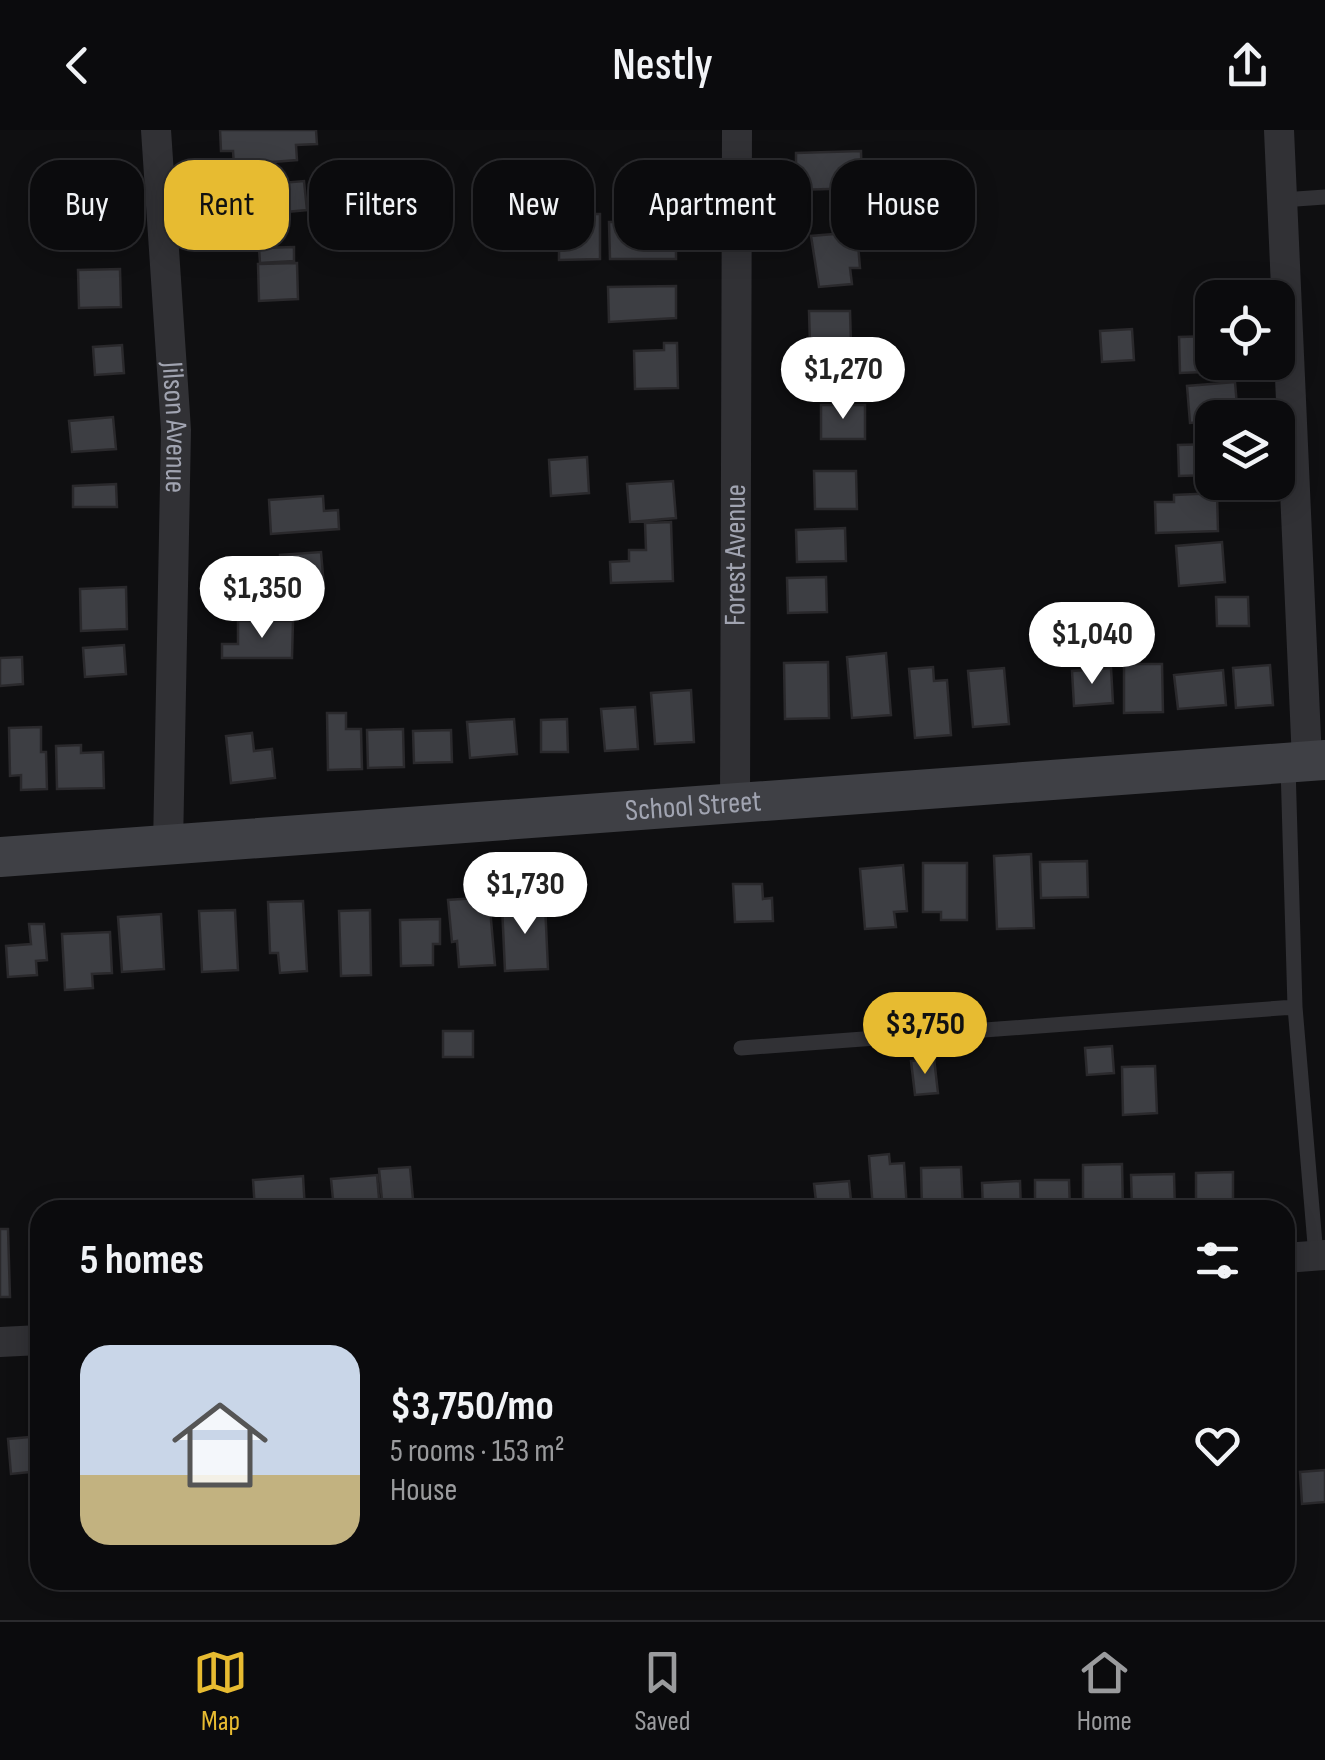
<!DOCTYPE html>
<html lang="en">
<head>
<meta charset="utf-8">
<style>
  :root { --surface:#0b0b0d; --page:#141416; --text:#f1f3f6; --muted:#9a9b9d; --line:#2b2b2e; --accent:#e7bb31 }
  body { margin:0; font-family:"Sofia Sans Condensed",sans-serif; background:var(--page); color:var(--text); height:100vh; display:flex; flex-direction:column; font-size:38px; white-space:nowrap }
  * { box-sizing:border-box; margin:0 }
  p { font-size:32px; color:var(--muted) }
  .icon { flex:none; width:55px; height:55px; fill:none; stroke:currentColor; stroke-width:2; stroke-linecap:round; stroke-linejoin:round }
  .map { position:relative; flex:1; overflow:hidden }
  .panel { position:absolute; left:30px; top:1070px; width:1265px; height:390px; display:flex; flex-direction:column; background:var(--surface); border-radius:30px; box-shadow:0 5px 25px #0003,0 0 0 2px var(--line) }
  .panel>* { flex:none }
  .guide { position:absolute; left:30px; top:30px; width:1265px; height:90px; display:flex; gap:20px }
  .tools { position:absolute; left:1195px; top:150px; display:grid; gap:20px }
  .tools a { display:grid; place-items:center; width:100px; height:100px; border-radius:20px; background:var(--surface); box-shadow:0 5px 25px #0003,0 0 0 2px var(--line); font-size:50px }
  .price { position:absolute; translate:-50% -85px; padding:0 22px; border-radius:35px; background:#fff; color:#222; font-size:32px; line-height:65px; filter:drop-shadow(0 2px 5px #0008) }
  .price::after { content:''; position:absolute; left:50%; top:60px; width:30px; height:22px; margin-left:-15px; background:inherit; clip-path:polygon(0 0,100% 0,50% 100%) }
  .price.on { background:var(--accent); color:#111 }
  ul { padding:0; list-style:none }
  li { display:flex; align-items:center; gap:30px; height:250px; padding:0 50px }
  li+li { border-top:2px solid var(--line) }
  li span { display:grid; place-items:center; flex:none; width:280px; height:200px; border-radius:30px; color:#555 }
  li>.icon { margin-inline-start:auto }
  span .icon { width:120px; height:120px; fill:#fffc; stroke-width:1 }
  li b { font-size:42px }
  h2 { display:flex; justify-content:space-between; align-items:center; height:120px; padding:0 50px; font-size:42px }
  .tag { padding:0 35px; border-radius:30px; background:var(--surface); box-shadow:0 5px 25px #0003,0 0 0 2px var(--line); font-size:35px; line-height:90px }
  .tag.on { background:var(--accent); color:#111 }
  header { display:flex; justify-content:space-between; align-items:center; height:130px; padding:0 50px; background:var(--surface); font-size:45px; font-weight:600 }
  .menu { display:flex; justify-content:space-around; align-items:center; height:140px; border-top:2px solid var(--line); background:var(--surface); font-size:28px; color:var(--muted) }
  .menu a { display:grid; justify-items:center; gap:5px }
  .menu .on { color:var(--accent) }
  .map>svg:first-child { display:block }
  .building { fill:#3d3e43; stroke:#2a292c; stroke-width:2.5 }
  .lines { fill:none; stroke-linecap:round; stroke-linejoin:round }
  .service { stroke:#313135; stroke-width:15 }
  .minor { stroke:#313135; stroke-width:30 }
  .secondary { stroke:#3f4045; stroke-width:40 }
  .labels { text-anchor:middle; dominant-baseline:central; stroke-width:9; stroke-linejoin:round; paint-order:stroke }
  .street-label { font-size:30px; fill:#a1a4b1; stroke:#0a0a0b }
</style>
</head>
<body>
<header><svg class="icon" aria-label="back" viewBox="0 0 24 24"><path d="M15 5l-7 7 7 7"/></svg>Nestly<svg class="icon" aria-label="share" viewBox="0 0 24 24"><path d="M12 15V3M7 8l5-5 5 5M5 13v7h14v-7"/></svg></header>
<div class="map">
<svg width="1325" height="1490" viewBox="0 0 1325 1490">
  <rect width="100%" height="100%" fill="#0f0f11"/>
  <path class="building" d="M220,0h96l1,14 -21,1 1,15 -63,5 -1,-14h-12z
    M861,21l1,37 -66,2v-37z
    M684,33l1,29 -58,2 -1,-29z
    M281,43l1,10 22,-2 3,29 -75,7 -4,-38z
    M110,58l3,35 -54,5 -3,-36z
    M559,84h41v45l-41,1z
    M676,91v38h-66l-1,-37z
    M857,102l3,36h-10l2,16 -33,3 -8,-51z
    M294,117v14l-34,2 -1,-15z
    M297,133l1,36 -39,2 -1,-37z
    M120,139l1,38 -42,1 -1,-38z
    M676,156v32l-67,4 -1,-35z
    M809,181h41l2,66 -41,1z
    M1132,199l2,31 -32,2 -2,-31z
    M1212,206v26h19v9l-51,2 -1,-36z
    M664,213h13l1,45 -43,1 -1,-38 30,-1z
    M122,215l2,28 -29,2 -2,-28z
    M1235,252l3,36h-26v3l-22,2 -3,-37z
    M821,275h44v34h-44z
    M113,287l3,32 -44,3 -3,-31z
    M1212,314v31l-33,1 -1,-31z
    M587,327l2,36 -38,3 -2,-36z
    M814,341h42l1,38h-42z
    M673,351l3,37 -46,4 -3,-38z
    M116,354l1,23h-44v-21z
    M1217,363l1,38 -62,2 -1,-31h19v-7z
    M323,366l1,15 14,-1 1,19 -68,5 -2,-34z
    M671,392l2,59 -62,2 -1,-21 19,-1v-11h17l-1,-27z
    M845,398l1,33 -49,1 -1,-32z
    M1222,412l3,40 -46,4 -3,-40z
    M321,422l3,35 -42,3 -2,-35z
    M826,447l1,35 -39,1 -1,-35z
    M126,457l1,42 -46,2 -1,-42z
    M1216,467h32l1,29h-32z
    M238,491h55l-1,37h-70v-14h16z
    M124,515l2,29 -41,3 -2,-29z
    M886,523l5,62 -39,3 -5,-61z
    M22,527l1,27 -23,2v-28z
    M828,532l1,56 -44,1 -1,-56z
    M1124,534h38l1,48 -39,1z
    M1270,535l3,40 -37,3 -3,-40z
    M933,537l1,14 13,-1 4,55 -36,3 -6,-69z
    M1004,538l5,56 -36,3 -5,-56z
    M1111,538l2,35 -39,3 -2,-35z
    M1223,540l3,35 -48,4 -4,-34z
    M691,560l3,52 -39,2 -4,-51z
    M635,577l3,42 -33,2 -4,-42z
    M327,583h19v16h15l1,40 -34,1z
    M514,589l3,35 -47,4 -3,-36z
    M567,589l1,33h-27v-32z
    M41,597v25h5l1,37 -26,1v-15l-11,1 -1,-48z
    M403,599l1,38 -36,1 -1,-38z
    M451,600l1,32 -38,1 -1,-32z
    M252,603l2,18 18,-2 3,29 -44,5 -5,-47z
    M81,615v8l22,-1 1,36 -47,1 -1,-43z
    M1031,724l3,74 -37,1 -3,-73z
    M1087,731l1,36 -47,1 -1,-36z
    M923,733h44v57h-26v-8h-18z
    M903,735l4,46 -13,1 2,15 -31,2 -5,-60z
    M733,754h29l1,15 9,-1 1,23 -38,1z
    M489,767l6,68 -36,2 -2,-26 -5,1 -4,-42z
    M303,771l4,70 -27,2 -2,-20h-8l-2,-51z
    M545,773l3,66 -43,2 -3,-65z
    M235,780l3,60 -36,2 -3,-61z
    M370,780l1,65 -30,1 -2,-65z
    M161,784l3,55 -42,3 -4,-55z
    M440,789v25h-7v21l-32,1 -1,-46z
    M29,794h15l3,36 -11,1 1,14 -29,2 -2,-31 25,-2z
    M110,802l2,41 -20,1 1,14 -28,2 -3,-56z
    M443,901h30v26h-30z
    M1112,916l2,27 -27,2 -2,-27z
    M934,928l4,35 -23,2 -4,-34z
    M1155,936l2,47 -34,2 -1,-48z
    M889,1024l1,10 14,-1 3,47h-34l-4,-54z
    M1122,1034l1,46h-40v-45z
    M410,1037l4,43h-31l-4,-41z
    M961,1037l2,43h-41l-1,-42z
    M1233,1042v31l-37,1v-31z
    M1174,1044l1,36h-43l-1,-35z
    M377,1045l3,35h-46l-3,-31z
    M303,1046l2,34h-50l-2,-30z
    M1035,1050h34l1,30h-35z
    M849,1051l3,29h-35l-3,-26z
    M1020,1051l1,29h-38l-1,-27z
    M611,1071l1,9h-35l-1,-7z
    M785,1071v9h-47v-8z
    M0,1099h8l2,68h-10z
    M40,1306v35l-29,3 -3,-35z
    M1325,1340v32l-23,2 -2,-32z"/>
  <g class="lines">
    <path class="service" d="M1282,70l43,-3
      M1288,636l7,241 21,249
      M741,918l554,-41"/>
    <g class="minor">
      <path id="s1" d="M156,0l20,300 -8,417"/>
      <path d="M1279,0l28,631"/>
      <path id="s2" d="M735,673l2,-673"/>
      <path d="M1285,1128l40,-3"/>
      <path d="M0,1212l40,-2"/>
    </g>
    <path class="secondary" id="s3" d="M0,727l1325,-97"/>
  </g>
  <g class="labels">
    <g class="street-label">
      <text stroke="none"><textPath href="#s1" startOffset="298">Jilson Avenue</textPath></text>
      <text stroke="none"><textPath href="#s2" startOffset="248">Forest Avenue</textPath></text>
      <text stroke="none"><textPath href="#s3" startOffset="695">School Street</textPath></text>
    </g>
  </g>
</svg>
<div class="tools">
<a><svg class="icon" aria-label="locate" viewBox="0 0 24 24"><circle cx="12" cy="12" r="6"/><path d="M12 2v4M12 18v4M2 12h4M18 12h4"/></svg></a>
<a><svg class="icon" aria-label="layers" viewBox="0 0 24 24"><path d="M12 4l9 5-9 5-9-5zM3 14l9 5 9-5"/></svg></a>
</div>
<b class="price" style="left:843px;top:292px">$1,270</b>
<b class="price" style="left:262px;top:511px">$1,350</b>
<b class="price" style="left:1092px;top:557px">$1,040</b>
<b class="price" style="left:525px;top:807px">$1,730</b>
<b class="price on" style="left:925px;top:947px">$3,750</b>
<div class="guide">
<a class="tag">Buy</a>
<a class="tag on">Rent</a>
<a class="tag">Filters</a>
<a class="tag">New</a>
<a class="tag">Apartment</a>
<a class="tag">House</a>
</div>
<section class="panel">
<h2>5 homes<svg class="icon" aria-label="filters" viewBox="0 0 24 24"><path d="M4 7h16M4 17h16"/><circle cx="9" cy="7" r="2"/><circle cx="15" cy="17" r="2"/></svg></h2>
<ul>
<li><span style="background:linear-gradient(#c9d6e8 65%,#c2b280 0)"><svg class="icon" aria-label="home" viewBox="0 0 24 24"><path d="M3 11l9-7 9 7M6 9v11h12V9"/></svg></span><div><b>$3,750/mo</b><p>5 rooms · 153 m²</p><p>House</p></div><svg class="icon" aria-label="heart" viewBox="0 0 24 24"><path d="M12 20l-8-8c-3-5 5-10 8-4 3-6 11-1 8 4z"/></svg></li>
</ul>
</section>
</div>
<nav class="menu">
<a class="on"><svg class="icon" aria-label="map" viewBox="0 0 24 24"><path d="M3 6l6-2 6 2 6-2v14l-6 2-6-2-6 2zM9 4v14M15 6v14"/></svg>Map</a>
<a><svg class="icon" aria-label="saved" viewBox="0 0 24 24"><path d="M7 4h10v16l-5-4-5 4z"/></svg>Saved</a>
<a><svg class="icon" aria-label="home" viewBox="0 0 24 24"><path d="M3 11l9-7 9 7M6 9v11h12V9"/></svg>Home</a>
</nav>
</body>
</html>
